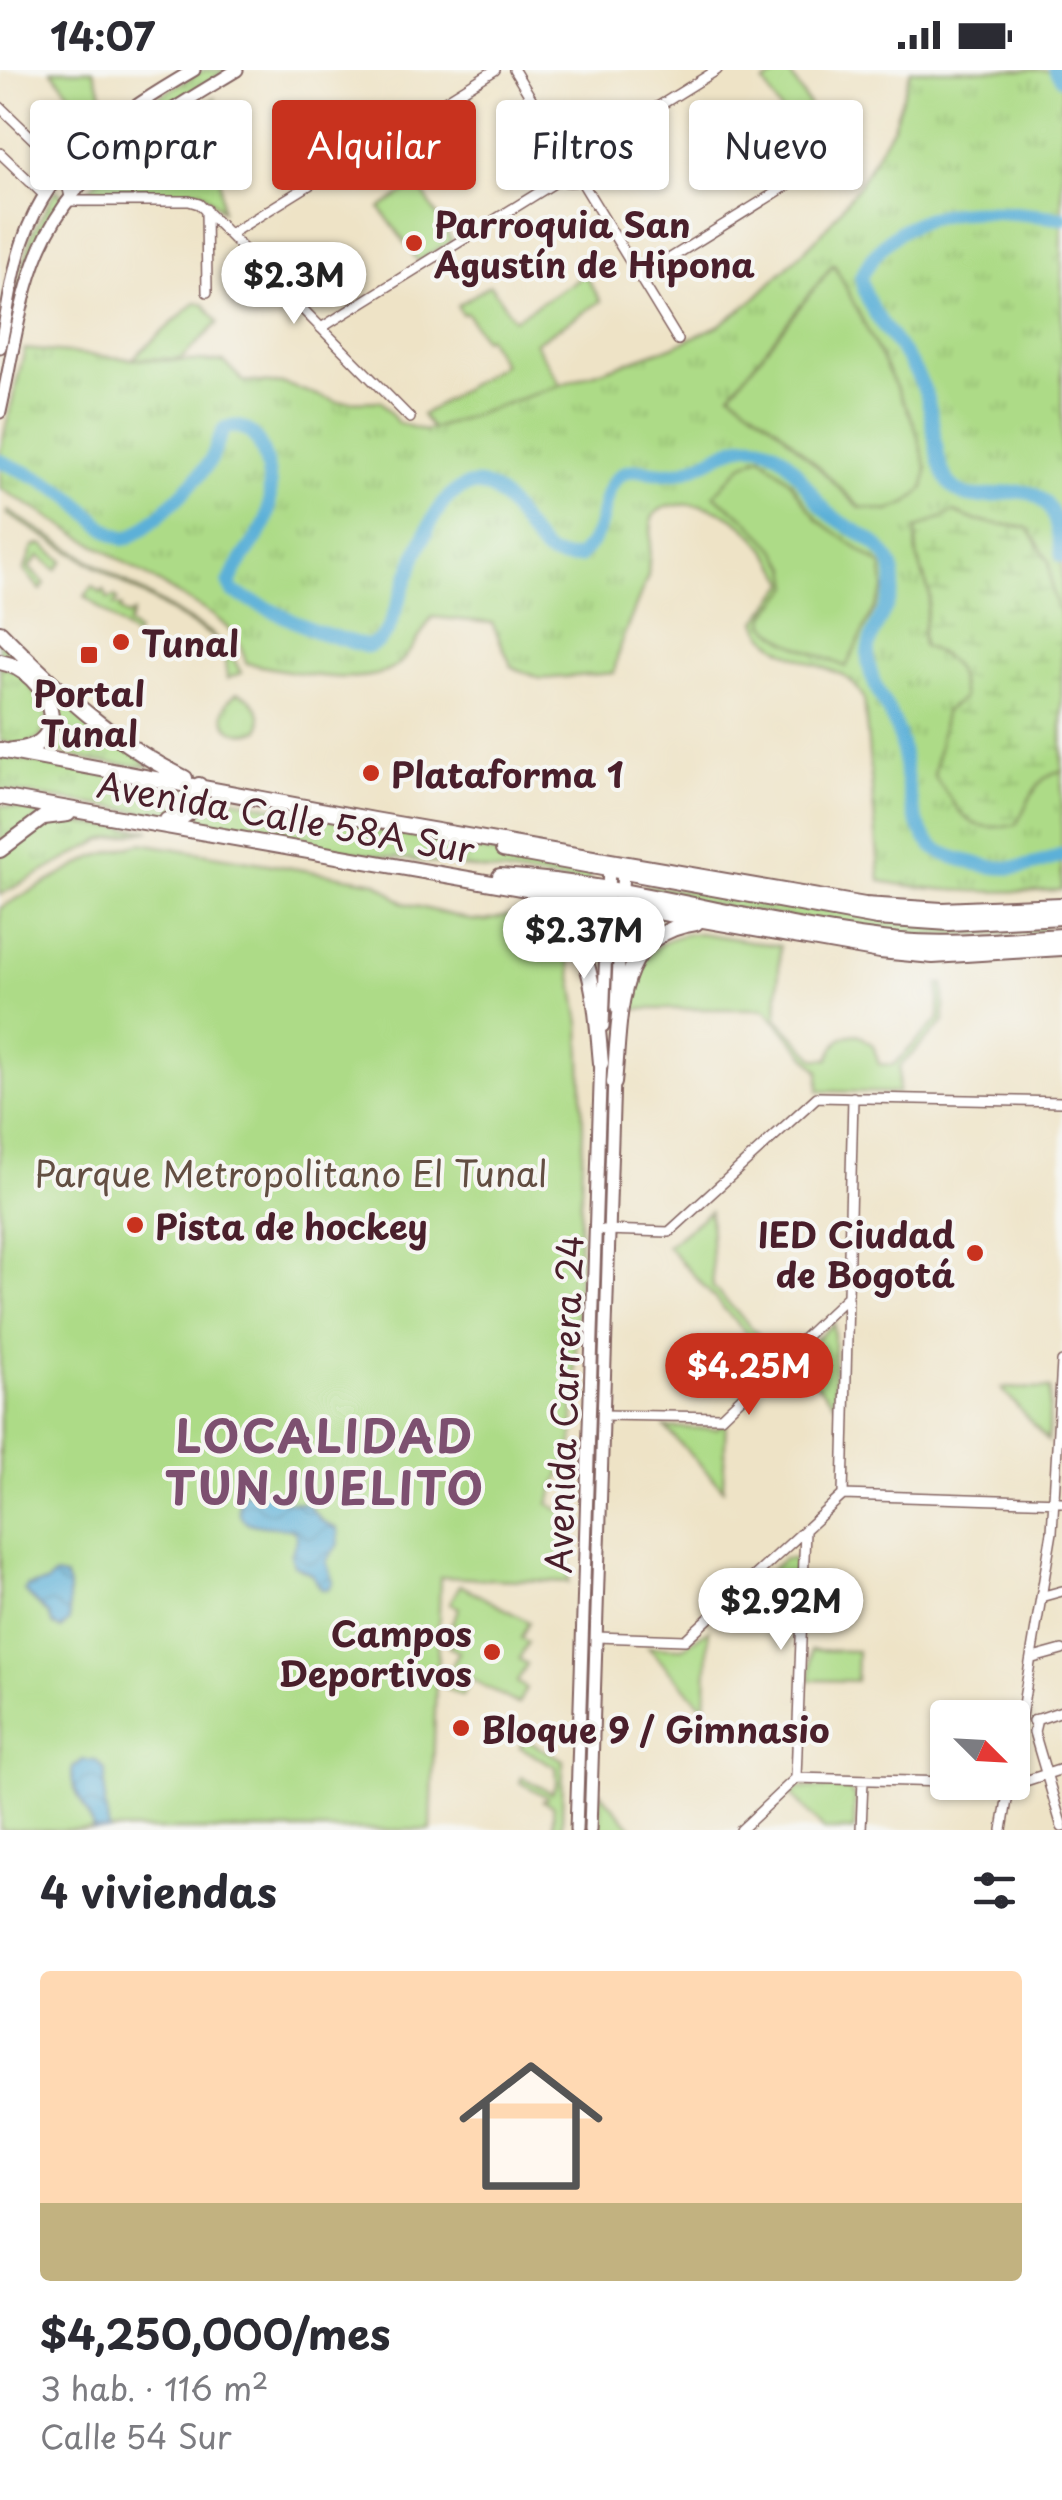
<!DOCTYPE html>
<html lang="es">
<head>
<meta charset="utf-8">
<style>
  :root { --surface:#fff; --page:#f2f2f3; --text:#2b2b33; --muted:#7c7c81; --line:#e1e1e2; --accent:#c8321e }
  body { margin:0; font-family:"Playpen Sans",sans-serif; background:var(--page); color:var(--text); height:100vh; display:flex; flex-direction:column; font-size:38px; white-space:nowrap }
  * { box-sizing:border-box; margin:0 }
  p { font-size:32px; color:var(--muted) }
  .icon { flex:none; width:55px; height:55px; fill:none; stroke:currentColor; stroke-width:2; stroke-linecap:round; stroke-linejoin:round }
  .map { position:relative; height:1760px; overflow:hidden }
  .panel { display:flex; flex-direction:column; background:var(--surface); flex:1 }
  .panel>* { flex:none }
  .banner { position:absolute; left:30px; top:30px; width:1002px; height:90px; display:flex; gap:20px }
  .needle { width:65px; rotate:114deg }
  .fabs { position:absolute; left:930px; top:1630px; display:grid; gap:20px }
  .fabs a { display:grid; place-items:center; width:100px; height:100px; border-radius:10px; background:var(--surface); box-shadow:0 2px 8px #0004; font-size:50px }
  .price { position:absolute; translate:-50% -85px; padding:0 22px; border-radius:35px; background:#fff; color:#222; font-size:32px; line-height:65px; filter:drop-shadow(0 2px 5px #0008) }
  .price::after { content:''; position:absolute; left:50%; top:60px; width:30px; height:22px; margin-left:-15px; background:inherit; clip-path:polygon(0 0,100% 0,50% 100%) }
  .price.selected { background:var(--accent); color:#fff }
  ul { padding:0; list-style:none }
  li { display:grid; align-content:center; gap:20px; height:530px; padding:0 40px }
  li+li { border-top:2px solid var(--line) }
  li span { display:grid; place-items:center; height:310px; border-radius:10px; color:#555 }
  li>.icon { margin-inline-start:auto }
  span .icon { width:180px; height:180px; fill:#fffc; stroke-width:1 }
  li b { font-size:42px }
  h2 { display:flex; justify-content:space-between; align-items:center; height:120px; padding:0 40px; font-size:42px }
  .pill { padding:0 35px; border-radius:10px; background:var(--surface); box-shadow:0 2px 8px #0004; font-size:35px; line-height:90px }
  .pill.selected { background:var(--accent); color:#fff }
  .status { display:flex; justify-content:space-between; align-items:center; height:70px; padding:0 50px; background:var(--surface); direction:ltr }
  .status svg { height:28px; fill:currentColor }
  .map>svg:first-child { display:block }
  .grass { fill:url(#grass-tufts); stroke:#7c7d59; stroke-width:2.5; fill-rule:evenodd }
  .wetland { fill:url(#wetland-marsh); stroke:#7c7d59; stroke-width:2.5 }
  .green { fill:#addb87; stroke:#7c7d59; stroke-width:2.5 }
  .water { fill:url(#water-waves); stroke:#536882; stroke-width:2.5 }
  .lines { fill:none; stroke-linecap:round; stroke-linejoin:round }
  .river { stroke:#5cb0d8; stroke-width:14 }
  .minor-casing { stroke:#836461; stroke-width:12 }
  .major-casing { stroke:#836461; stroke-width:15 }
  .highway-casing { stroke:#836461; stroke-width:18 }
  .minor { stroke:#fff; stroke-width:9 }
  .major { stroke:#fff; stroke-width:11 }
  .highway { stroke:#fff; stroke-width:14 }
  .poi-dot { fill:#c8321e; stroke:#f6f6f2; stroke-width:4 }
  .labels { text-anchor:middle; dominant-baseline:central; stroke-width:8; stroke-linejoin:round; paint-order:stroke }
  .poi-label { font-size:35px; font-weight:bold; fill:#4a1f2b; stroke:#f6f6f2; text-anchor:start }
  .street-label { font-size:35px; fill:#4a1f2b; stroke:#f6f6f2 }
  .park-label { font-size:35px; fill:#634e42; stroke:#f6f6f2 }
  .district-label { font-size:45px; font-weight:bold; letter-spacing:2.5px; fill:#7d5070; stroke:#f6f6f2 }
</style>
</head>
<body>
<div class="status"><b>14:07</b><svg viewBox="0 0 49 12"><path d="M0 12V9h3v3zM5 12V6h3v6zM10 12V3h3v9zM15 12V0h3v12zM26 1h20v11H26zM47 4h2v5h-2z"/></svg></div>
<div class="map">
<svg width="1062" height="1760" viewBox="0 0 1062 1760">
  <defs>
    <pattern id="grass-tufts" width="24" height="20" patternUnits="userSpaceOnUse" patternTransform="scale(2.5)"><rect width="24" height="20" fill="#addb87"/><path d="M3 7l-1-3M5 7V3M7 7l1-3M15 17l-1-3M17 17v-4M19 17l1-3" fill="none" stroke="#96bc75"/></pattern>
    <pattern id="wetland-marsh" width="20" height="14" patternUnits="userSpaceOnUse" patternTransform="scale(2.5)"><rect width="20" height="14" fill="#addb87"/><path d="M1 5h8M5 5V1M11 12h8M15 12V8" fill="none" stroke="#96bc75"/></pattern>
    <pattern id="water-waves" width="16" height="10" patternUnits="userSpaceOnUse" patternTransform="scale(2.5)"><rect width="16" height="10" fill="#5cb0d8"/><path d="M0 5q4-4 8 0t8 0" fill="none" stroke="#4e8faf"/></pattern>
  </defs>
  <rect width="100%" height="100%" fill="#f6f6f2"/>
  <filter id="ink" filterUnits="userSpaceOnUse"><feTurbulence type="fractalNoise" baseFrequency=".01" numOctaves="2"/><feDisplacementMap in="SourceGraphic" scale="20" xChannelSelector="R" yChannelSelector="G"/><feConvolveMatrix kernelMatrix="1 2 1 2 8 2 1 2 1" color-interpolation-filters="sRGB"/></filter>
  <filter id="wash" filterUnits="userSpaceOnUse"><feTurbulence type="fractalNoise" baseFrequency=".0048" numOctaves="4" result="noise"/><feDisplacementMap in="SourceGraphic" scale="40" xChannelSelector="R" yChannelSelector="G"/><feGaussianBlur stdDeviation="2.25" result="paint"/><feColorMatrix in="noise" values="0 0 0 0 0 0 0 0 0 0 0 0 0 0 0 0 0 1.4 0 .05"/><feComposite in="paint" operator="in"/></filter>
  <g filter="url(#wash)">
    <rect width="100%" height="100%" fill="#eee3c6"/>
    <path class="grass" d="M204,0h24l-96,59 -59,53 -5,-7c33,-47 88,-77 136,-105z
      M911,0h151v820c-62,3 -122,3 -182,-9l-16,-183c-6,-9 -12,-18 -22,-23 -28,-13 -75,-21 -85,-54l30,-39c-24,-42 -56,-81 -108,-77 -12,1 -21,3 -27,13l-4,58 -28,69 -6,28 -73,6 -29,-12 -20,-44 -60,-6c-10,15 -20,34 -32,46 -30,29 -117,7 -154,0 -5,-23 -15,-33 -32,-47l-214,-128v-37l25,-102 107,10 92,3 19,19 41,3 54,18 43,-1 17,22 27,8 249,-85 44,-20 33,-24 72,-70 36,-47 34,-59zM833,194l26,55v188l-81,-79 -46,-35z
      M555 91a15 15 0 1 1 30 0a15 15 0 1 1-30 0Z
      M56,120l8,7 -22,37 -22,62 -4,-1 15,-59z
      M8,441l203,122 19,19 11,21 -14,6 -3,-26 -11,-16 -206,-123z
      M0,567l150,130 -54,-5 -56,-14c43,-47 -2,-67 -40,-91z
      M0,596l20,5 28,42 -7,24 -18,9 -23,-5z
      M237,623c16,3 28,21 22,37 -30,14 -50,-18 -22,-37z
      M0,686l194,34 -3,16 -17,11 -174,-27z
      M201,722l389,81 -2,11 -279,-38 -123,-24z
      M0,735l46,8 -46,32z
      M54,751l96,9 -48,10 -102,55v-39l43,-33z
      M645,815l66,9 332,27 1,11 -145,4 -255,-43z
      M524,1669l39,21 -1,70h-8l-1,-24 -10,-5 4,-4 -27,-15 2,-5 30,16 5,-10 -1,-16 -36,-20z
      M600,1722l34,38h-34z"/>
    <path class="wetland" d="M954,442l23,9 51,7 21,33 3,31 10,27v152c-25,2 -34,33 -46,54 -54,9 -53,-12 -82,-49l11,-65 18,-13c-5,-32 -10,-40 -40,-52l-1,-10 8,-41 -13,-39 -1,-27z"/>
    <path class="green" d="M51,0h42l11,29 -17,15z
      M784,0h4l42,70 -23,14 -43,-71z
      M215,28l7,113 -21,-21 -118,8c33,-46 84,-73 132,-100z
      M418,114l34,57 -34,20 -38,-53z
      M834,194l80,159 13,46 -3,19 -16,15 -20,8 -28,-4 -82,-79 -47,-35z
      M585,205l16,26 -66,42 26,42 -129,44 -10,-14 81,-51 -16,-27 -4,2 -16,-26 -5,1 -5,-8 33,-21 24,34z
      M196,232l8,2 14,19 -37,36h-49z
      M761,386l28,24 29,40 64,46 2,23 -38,78 -60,-26 -21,-17 1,-9 25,-29 -3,-18 -11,-17 -32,-33 -31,-23 28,-30z
      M42,474l21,17 -7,9 -17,-14 -10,12 16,16 -4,6 -17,-19 9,-24z
      M93,516l8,7 3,-3 4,9 7,-2 3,3 -4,5 8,1 -2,4 7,6 6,-3 -5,12 9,8 -3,4 -49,-41z
      M141,773l235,39 28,21 66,17 15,1 39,-9 9,1 21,16 16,35 10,59 3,105 -10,315 -24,61 21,12 -1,66 -129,-5 -3,103 8,-13 5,2 9,-17 -10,-5 10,-19 -8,-4 8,-16 -9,-5 10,-18 69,37 -8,16 7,4 -9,17 8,5 -10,18 9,6 -8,16 -47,-25 -9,17 -26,-13 -5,147h-431v-922l94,-51z
      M699,863l81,13 -3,72 39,41h13c5,-15 12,-25 29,-25l15,11 6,19 14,1 46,-46v-35h5v38l-44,44 -2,27 -79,-2v-20l-54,-62h-132c5,-46 16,-73 66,-76z
      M710,1141l3,76 60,63 -6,6 -100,-110z
      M834,1253v80l-41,-43z
      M1002,1318l48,1 -2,52 -47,-53z
      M726,1351l-3,68 -58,-62 52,2z
      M783,1489h12l-2,66 -39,-38z
      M709,1559l-4,80 -57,-62 35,1z
      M811,1580l46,1 -1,30 -46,-1z
      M798,1718l51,1 6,9 -1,32h-30l-32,-35z"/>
    <path class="water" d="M267,1419l19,12 21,3 15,17 16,8 1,15 -13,17 7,21 -5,7h-7l-9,-15 -18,-9 -3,-10 6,-17 -3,-7c-22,-9 -67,4 -53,-37z
      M55,1505l10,2 4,8v36l-8,8 -8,-4 -4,-10 -25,-24 3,-5 19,-3z
      M83,1690l13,1 9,9v36l4,24h-16c-3,-22 -26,-40 -20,-62z"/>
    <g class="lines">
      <path class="river" d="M1055,0l7,9
        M1062,148c-75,-8 -160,-23 -201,59 8,44 46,71 63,112 12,27 8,73 26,95 29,36 74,-19 101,27 7,12 8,31 11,45
        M0,391c25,11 51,21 73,38 18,15 29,31 51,40 20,-4 71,-57 84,-75 8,-11 9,-25 17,-36 43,-13 52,67 40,96 -11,22 -28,37 -36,60l4,8 82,39 53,16 11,-6 9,-11c16,-40 29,-87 52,-123 5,-8 15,-16 24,-20 37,-15 57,42 79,62 10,10 23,10 36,8 7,-7 14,-15 18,-24 7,-17 7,-44 21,-56 16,-13 33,-3 51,-4 32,-2 54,-26 78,-28 43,-5 57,49 84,70 22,17 51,24 61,53 9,29 -22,57 -24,86 -1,29 25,57 32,85 7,30 8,94 39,112 10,6 24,9 35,12 32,9 58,5 88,-8"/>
    </g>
  </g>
  <g filter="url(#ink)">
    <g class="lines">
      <defs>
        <path id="minor" d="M514,0l44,73
          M0,37l63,61 8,33h118l10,3 211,214
          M549 91a21 21 0 1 1 42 0a21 21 0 1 1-42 0Z
          M588,80l129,-80
          M0,83l44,42
          M580,109l98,161
          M206,139l1,83
          M230,164l265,-164
          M640,207l193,-120
          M321,258l238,-148
          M603,1160l66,2 148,-135 245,5
          M603,1345l118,2 125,-119
          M843,1425l10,-398
          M1044,1526l18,-5
          M596,1567l89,3 158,-145 219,7
          M1033,1588l29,-8
          M1037,1649l-3,13 28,95
          M1033,1651l29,-10
          M1012,1700l40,-238 10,-170
          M796,1708l9,-248
          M949,1712l61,4 52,-17
          M741,1760l55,-52 152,4
          M861,1760l2,-50
          M1002,1760l8,-48"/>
        <path id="major" d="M0,277c8,-35 11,-72 23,-106 28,-83 99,-129 171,-171
          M0,342c11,-49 18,-103 35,-150 35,-97 120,-142 202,-192
          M617,938l6,-141
          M603,956l6,-161
          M576,1760l25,-775
          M590,1760l24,-753"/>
        <path id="highway" d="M0,562c55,56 114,112 185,146
          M0,592c49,9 79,85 12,88
          M0,680l374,70 491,85 77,5 120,-5
          M0,727l880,154 53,5 129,-8
          M167,750c24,0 27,-14 32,-35
          M0,780l44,-33 24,-3
          M503,780l374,68 72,5 113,-6
          M500,806c135,8 267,52 401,65 53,5 108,-2 161,-5
          M534,824c60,34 61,107 67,169
          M614,1013c7,-65 -1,-149 82,-160"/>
      </defs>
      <use href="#minor" class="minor-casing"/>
      <use href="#major" class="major-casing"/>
      <use href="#highway" class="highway-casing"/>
      <use href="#minor" class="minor"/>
      <use href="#major" class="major"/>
      <use href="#highway" class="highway"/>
    </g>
  </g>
  <g class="poi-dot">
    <circle cx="414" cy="173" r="10"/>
    <circle cx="121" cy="572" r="10"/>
    <rect x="79" y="575" width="20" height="20" rx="5"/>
    <circle cx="371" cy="703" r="10"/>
    <circle cx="135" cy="1155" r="10"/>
    <circle cx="975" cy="1183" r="10"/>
    <circle cx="492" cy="1582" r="10"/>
    <circle cx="461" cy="1658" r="10"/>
  </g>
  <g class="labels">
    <g class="poi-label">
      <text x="434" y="153">Parroquia San<tspan x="434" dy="40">Agustín de Hipona</tspan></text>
      <text x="141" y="572">Tunal</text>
      <text x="89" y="622" text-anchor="middle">Portal<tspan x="89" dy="40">Tunal</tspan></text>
      <text x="391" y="703">Plataforma 1</text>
      <text x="155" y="1155">Pista de hockey</text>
      <text x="955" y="1163" text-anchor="end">IED Ciudad<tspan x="955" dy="40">de Bogotá</tspan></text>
      <text x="472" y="1562" text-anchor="end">Campos<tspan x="472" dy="40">Deportivos</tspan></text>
      <text x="481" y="1658">Bloque 9 / Gimnasio</text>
    </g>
    <g class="street-label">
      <text transform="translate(286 746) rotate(10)">Avenida Calle 58A Sur</text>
      <text transform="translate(563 1334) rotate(-88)">Avenida Carrera 24</text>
    </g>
    <g class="park-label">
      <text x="291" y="1102">Parque Metropolitano El Tunal</text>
    </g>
    <g class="district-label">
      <text x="325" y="1364">LOCALIDAD<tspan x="325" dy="52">TUNJUELITO</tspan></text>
    </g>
  </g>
</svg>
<div class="fabs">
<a><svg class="needle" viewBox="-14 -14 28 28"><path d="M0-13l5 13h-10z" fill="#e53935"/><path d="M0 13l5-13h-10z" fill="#7c7c81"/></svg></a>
</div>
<b class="price" style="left:294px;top:257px">$2.3M</b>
<b class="price" style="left:584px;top:912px">$2.37M</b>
<b class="price selected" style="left:749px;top:1348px">$4.25M</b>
<b class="price" style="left:781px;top:1583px">$2.92M</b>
<div class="banner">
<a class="pill">Comprar</a>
<a class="pill selected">Alquilar</a>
<a class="pill">Filtros</a>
<a class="pill">Nuevo</a>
</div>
</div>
<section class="panel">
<h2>4 viviendas<svg class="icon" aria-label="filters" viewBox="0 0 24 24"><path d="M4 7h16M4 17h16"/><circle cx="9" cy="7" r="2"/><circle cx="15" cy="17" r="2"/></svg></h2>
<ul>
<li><span style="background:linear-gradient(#ffd9b3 75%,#c2b280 0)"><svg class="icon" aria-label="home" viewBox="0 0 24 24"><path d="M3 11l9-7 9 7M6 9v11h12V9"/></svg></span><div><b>$4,250,000/mes</b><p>3 hab. · 116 m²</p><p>Calle 54 Sur</p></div></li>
</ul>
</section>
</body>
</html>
